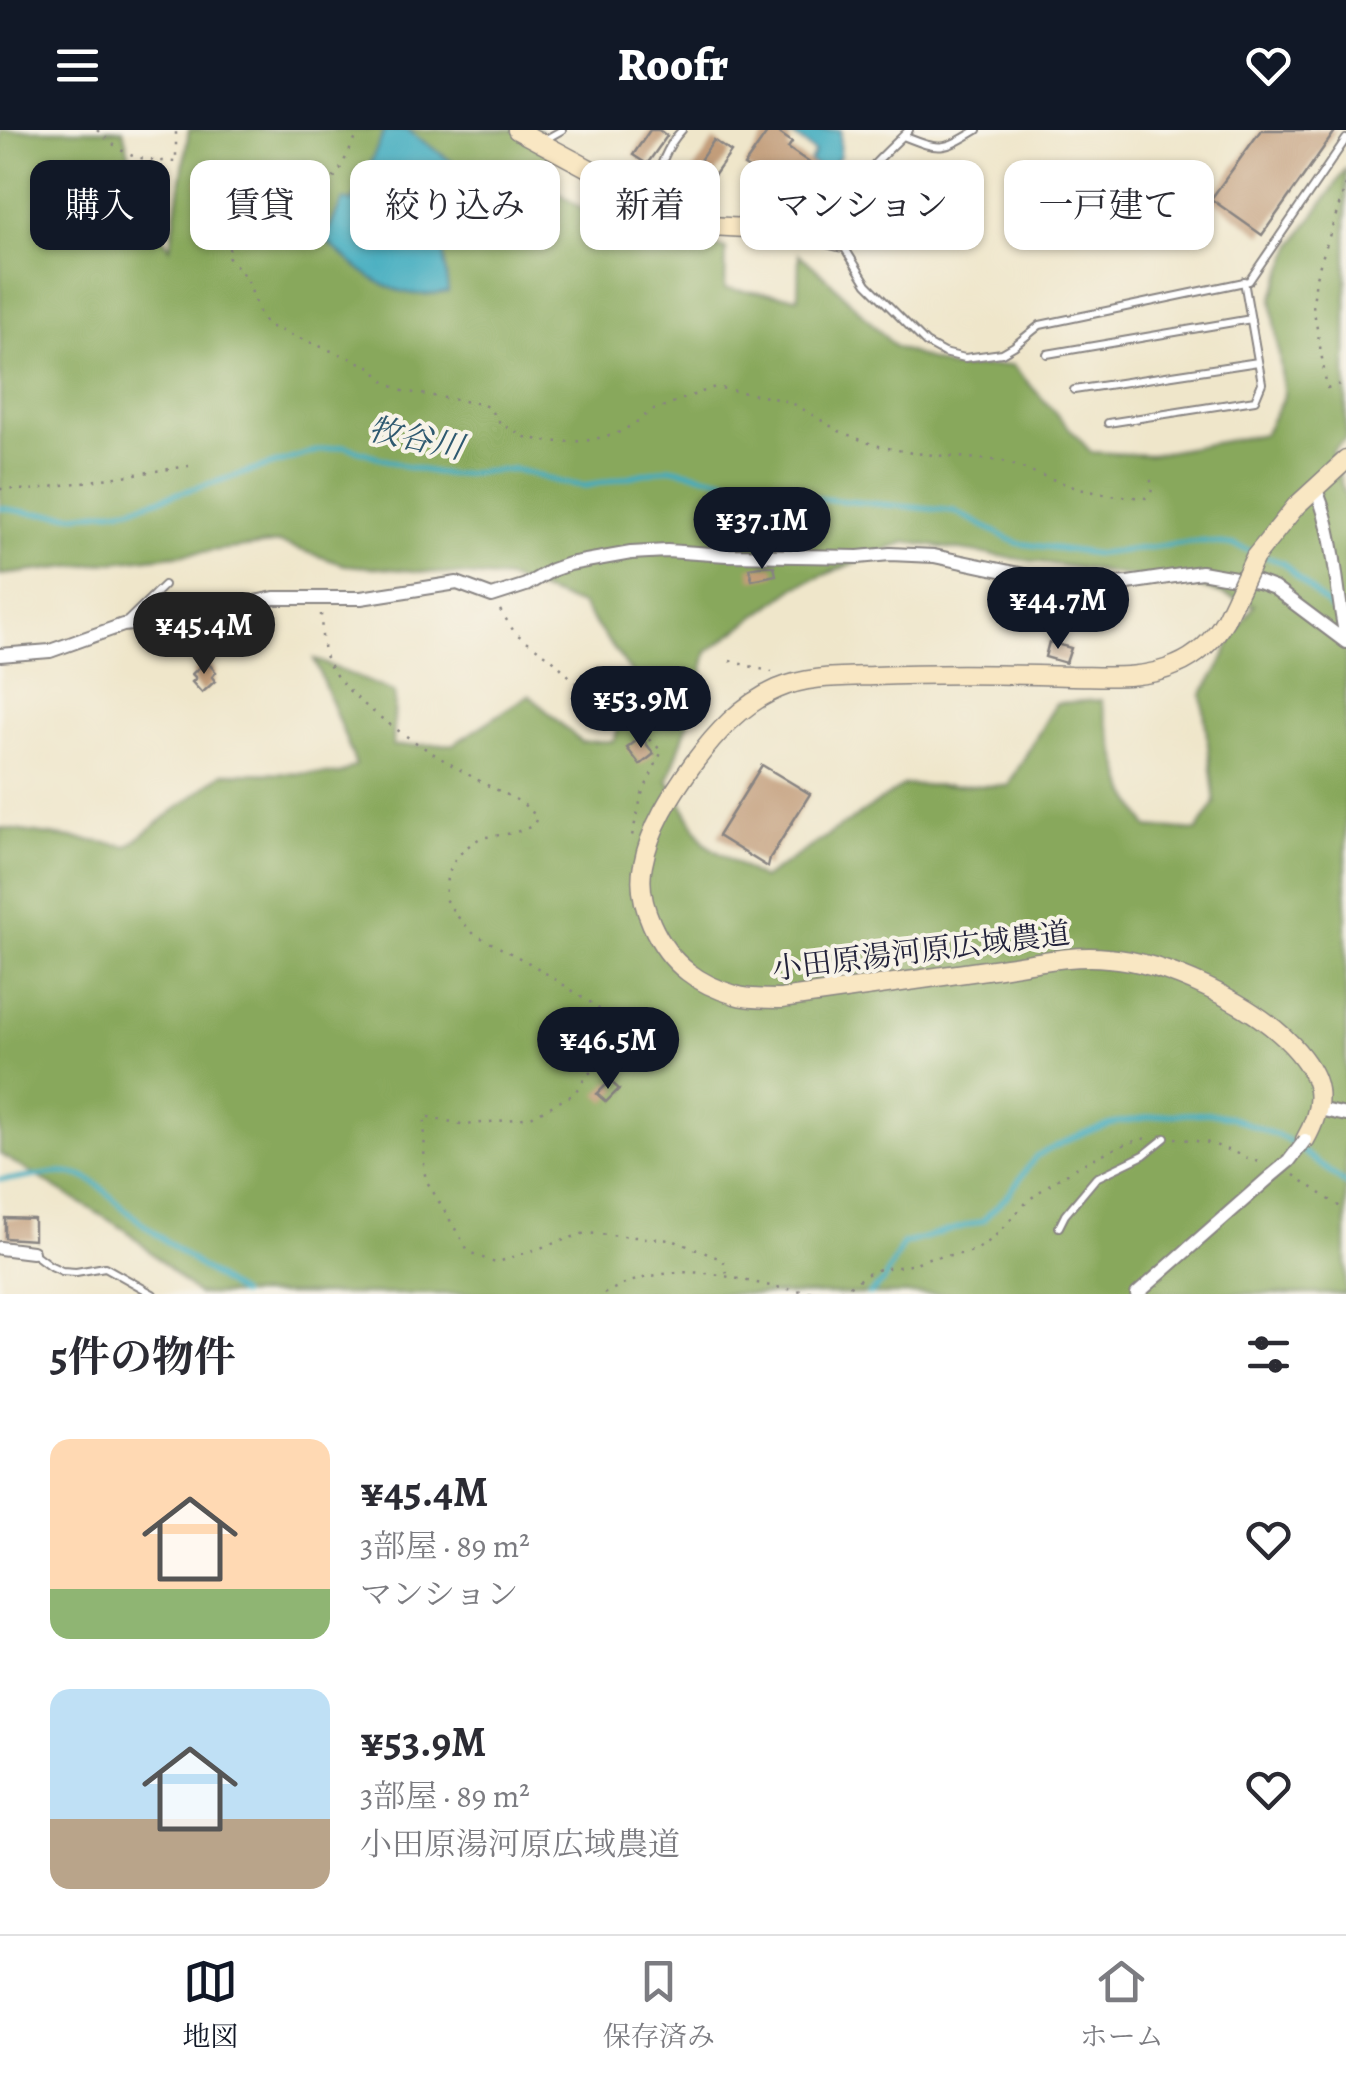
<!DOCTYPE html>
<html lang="ja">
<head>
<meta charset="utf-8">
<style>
  :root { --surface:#fff; --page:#f7f7f7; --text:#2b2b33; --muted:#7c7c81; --line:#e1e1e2; --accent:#111827 }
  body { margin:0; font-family:Alegreya,"Noto Serif JP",serif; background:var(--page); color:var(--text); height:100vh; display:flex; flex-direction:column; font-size:38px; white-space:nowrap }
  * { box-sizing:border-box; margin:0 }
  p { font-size:32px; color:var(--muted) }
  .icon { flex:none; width:55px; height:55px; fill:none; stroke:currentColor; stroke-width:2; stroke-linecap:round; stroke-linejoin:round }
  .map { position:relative; height:1164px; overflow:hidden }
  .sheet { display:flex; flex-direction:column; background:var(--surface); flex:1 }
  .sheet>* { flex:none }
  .banner { position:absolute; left:30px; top:30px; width:1288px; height:90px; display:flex; gap:20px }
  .price { position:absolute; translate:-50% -85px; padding:0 22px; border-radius:35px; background:var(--accent); color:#fff; font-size:32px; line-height:65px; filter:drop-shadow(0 2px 5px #0008) }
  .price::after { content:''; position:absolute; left:50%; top:60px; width:30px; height:22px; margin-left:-15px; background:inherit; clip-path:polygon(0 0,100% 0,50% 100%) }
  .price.current { background:#222; color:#fff }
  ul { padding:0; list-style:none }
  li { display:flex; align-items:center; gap:30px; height:250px; padding:0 50px }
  li span { display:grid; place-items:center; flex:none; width:280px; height:200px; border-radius:20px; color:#555 }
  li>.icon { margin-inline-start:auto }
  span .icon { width:120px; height:120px; fill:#fffc; stroke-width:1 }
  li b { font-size:42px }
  h2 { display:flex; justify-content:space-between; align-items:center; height:120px; padding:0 50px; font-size:42px }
  .pill { padding:0 35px; border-radius:20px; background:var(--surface); box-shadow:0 2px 8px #0004; font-size:35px; line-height:90px }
  .pill.current { background:var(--accent); color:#fff }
  header { display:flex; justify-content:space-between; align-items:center; height:130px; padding:0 50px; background:var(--accent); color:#fff; font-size:45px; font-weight:800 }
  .menu { display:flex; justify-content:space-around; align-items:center; height:140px; border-top:2px solid var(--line); background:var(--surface); font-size:28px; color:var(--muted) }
  .menu a { display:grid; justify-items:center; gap:5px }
  .menu .current { color:var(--accent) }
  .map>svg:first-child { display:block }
  .forest { fill:#88a85c; stroke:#55654c; stroke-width:2.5; fill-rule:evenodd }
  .water { fill:#40acbf; stroke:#31677d; stroke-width:2.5 }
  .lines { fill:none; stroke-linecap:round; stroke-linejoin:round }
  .stream { stroke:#40acbf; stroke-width:5 }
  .building { fill:#c29d7a }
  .lane-casing { stroke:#888482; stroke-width:10 }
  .street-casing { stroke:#888482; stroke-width:16 }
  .secondary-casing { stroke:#888482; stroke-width:21 }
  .path { stroke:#888482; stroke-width:2.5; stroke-dasharray:2.5 8; stroke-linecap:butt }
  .lane { stroke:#fff; stroke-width:6 }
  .street { stroke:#fff; stroke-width:12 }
  .secondary { stroke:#f9e7c3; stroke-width:18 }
  .street-bridge-casing { stroke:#888482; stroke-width:16; stroke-linecap:butt }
  .secondary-bridge-casing { stroke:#888482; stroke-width:21; stroke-linecap:butt }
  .street-bridge { stroke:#fff; stroke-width:12 }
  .secondary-bridge { stroke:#f9e7c3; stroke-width:18 }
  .labels { text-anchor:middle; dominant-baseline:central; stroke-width:8; stroke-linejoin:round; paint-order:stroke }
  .street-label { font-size:30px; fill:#22223b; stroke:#f7f3e8 }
  .water-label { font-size:32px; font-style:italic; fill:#2e5970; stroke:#f7f3e8 }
</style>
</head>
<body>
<header><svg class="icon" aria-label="menu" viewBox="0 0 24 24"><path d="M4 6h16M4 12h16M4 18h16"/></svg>Roofr<svg class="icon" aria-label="heart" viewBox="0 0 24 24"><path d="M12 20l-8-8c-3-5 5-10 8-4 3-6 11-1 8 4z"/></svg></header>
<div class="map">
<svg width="1346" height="1164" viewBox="0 0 1346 1164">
  <rect width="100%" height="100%" fill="#f7f3e8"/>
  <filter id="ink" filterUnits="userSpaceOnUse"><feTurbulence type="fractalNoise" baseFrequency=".01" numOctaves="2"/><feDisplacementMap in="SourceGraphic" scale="20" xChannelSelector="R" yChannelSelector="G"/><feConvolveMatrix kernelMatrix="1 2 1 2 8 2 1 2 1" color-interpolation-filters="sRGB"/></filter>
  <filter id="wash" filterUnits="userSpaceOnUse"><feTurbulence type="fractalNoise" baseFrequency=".0048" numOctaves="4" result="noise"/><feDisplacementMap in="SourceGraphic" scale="40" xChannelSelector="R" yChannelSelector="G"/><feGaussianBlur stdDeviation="2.25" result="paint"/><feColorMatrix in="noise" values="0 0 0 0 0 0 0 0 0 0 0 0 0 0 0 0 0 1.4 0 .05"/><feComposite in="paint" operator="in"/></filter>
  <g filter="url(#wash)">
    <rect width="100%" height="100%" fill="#efe6ca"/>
    <path class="forest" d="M0,0h123l20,78 27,40 19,-118h351l18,62 69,50 30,-11 69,18 -1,40 73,8 1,-43 31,27 65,66 56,21 61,-3 79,87 58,3 115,-21 20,-38 -12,-98 22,-54 52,-75v270l-14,12 14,48v795h-1149l-70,-63 -127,-77v-326l128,18 95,-73 117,1 16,-9 -42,-106 81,34 -2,53 61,-2 75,-49 52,47 33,-1 19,-66 -52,-70 -73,-26 -163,-14 -65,-22 -280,32zM906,412l291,44 57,19 -21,32 -14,31 -17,26 13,109 -18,28 -49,-4 -21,-35 -26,-92 -45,3 -48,83 -104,-1 -142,94 -57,-35 -37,-64 27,-76 12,-52 90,-66z"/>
    <path class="water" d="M385,0h22l58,41 -24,59 7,62c-57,12 -84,-19 -124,-53l19,-39 10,2z
      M779,0h62l-1,26 -12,17 -18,-11 5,-10 -24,-18 -3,3z"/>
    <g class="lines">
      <path class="stream" d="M0,378l32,5 45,2 53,-7 190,-58 25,-4 62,21 42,8 65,-6 49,14 23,3 84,-18 142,30 142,13 63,32 81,11 102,-13 35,4 16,6
        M1262,425l21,8 50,48
        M0,1049c26,3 52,-11 77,-4 21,5 34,23 50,36 36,30 75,57 113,83
        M869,1164l14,-12 20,-38 79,-23 27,-27 27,-38 45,-22 38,-12 45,-7 44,-2 22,4 56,22 60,45"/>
    </g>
    <g id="blocks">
      <path class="building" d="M650,0h9l8,6 -20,28 -14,-9z
        M769,0h6l17,12 -4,6 32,22 -22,31 -54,-35z
        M1261,0h75l-74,105 -51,-36z
        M714,10l17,12 -22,31 -17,-11z
        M215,47l1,16 -17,2 -2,-15z
        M759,436h15l2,9 -24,5 -3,-12z
        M1049,512l22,6 -5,15 -21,-6z
        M206,531l10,11 -4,5 3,4 -13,12 -10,-11 4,-4 -4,-4z
        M596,540l21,16 -12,17 -22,-17z
        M641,607l13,17 -14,11 -13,-17z
        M762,635l48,29 -40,64 -2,9 -50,-31z
        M610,951l9,8 -13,13 -9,-8z
        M5,1088l29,1v21l-29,-2z"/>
    </g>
  </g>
  <g filter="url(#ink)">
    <use href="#blocks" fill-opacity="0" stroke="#888482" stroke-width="2.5"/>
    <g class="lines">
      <defs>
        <path id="lane" d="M909,0c-41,40 -60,52 -68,112l26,42 59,59 18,10 21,5 37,-5 12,-7 26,-21 209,-44 97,-142
          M903,6c38,15 39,15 74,-6
          M546,9l16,-9
          M649,71c8,-24 15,-53 33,-71
          M1047,224l204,-35
          M1074,260l184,-28
          M1108,293l147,-23 7,-17 -18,-102
          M124,494l40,-39
          M1059,1097l6,-12 31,-37 48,-23 21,-17
          M33,1123l16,12 13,6 14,1 29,-5 48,27"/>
        <path id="street" d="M1315,358c21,45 20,101 31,149
          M0,525l50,-4 73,-26 45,-5 106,-22h87l96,-15 35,13 34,-11 26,-15 17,-6 62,-11 36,-2 60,4 131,2 32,-3 44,2 142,30 52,-3 73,-11 57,10 16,6 72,54
          M1319,979l27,6
          M0,1118l32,4
          M1137,1164l134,-118"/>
        <path id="secondary" d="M517,0l177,95 104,6 43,11
          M1296,376l50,-46
          M1225,490c-12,21 -27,36 -49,45 -33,15 -70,11 -105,11 -66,-2 -131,-3 -197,0 -33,1 -67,0 -97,13 -36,16 -61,44 -84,75 -22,31 -43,63 -50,101 -8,37 16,85 45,107 14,11 30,18 47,23 14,5 31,3 46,4 71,-10 141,-20 212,-30 37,-5 77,-15 115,-11 57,4 144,45 184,87 30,32 35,56 13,95"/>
      </defs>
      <use href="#lane" class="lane-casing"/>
      <use href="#street" class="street-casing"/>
      <use href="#secondary" class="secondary-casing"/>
      <path class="path" d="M97,0c31,29 37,29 79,32v-32
        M360,0l-23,45c-20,17 -56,9 -80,8 -5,14 5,38 -6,50 -9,9 -19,9 -25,21l21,25 12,33 8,13 102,41 17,17 17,8 78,13 7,3 13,17 24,13 25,5 35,-1 31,-7 18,-10 17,-13 64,-24 67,13 14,5 43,26 35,14 38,8 91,8 76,28 31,6 36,3 4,-2 3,-10 -3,-7
        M1346,54l-30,93 -3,28 14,83 19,-6
        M0,359l30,1 159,-24
        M500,480l15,23 36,25 46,46 33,19 32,28 -20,43 -11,46
        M321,484c1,15 0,33 6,46 18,44 117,101 158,124 19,10 39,16 52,34l-4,8 -20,7 -33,5 -13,9 -11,11 -9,19 -2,22 12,17 17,18 59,31 57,37 20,16 10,19 -5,12 -9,11 -19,15 -13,19 -43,23 -65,8 -41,-9 -1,53 2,11 43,72 26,11 90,-30 87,7 49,19 5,5 1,12
        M730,531l42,11
        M1175,1008l35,5 53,21
        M1294,1045l52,36
        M604,1164c36,-21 84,-27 125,-17 33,7 71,17 105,15 16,-3 26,-15 40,-21 9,-4 20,-3 30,-5 10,-1 19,-7 29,-9 18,-3 35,-1 51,-12 17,-12 29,-29 43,-43 25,-23 87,-58 120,-64"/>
      <use href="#lane" class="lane"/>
      <use href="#street" class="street"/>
      <use href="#secondary" class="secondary"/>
      <defs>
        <path id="street-bridge" d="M1271,1046l18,-15 16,-21"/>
        <path id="secondary-bridge" d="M1225,490l30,-63 41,-51"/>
      </defs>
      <use href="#street-bridge" class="street-bridge-casing"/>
      <use href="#secondary-bridge" class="secondary-bridge-casing"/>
      <use href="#street-bridge" class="street-bridge"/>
      <use href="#secondary-bridge" class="secondary-bridge"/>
    </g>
  </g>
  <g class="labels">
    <g class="street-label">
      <text transform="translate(921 821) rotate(-7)">小田原湯河原広域農道</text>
    </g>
    <g class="water-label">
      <text transform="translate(416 308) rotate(12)">牧谷川</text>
    </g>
  </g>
</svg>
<b class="price" style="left:762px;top:442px">¥37.1M</b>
<b class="price" style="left:1058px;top:522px">¥44.7M</b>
<b class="price current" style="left:204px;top:547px">¥45.4M</b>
<b class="price" style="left:641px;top:621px">¥53.9M</b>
<b class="price" style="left:608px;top:962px">¥46.5M</b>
<div class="banner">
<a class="pill current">購入</a>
<a class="pill">賃貸</a>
<a class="pill">絞り込み</a>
<a class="pill">新着</a>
<a class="pill">マンション</a>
<a class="pill">一戸建て</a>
</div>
</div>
<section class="sheet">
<h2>5件の物件<svg class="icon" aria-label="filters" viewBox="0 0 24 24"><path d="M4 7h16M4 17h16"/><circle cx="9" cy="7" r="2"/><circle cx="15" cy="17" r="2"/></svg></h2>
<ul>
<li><span style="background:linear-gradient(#ffd9b3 75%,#8fb573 0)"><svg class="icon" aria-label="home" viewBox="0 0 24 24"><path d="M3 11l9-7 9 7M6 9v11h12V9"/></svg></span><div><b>¥45.4M</b><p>3部屋 · 89 m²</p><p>マンション</p></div><svg class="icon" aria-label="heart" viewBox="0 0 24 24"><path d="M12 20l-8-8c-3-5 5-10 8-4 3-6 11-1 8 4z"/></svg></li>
<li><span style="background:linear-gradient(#bfe0f5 65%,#b9a48a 0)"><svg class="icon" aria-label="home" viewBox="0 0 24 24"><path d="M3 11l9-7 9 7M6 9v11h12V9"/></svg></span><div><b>¥53.9M</b><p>3部屋 · 89 m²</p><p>小田原湯河原広域農道</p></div><svg class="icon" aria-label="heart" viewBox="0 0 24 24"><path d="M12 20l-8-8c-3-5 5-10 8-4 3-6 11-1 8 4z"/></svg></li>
</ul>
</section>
<nav class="menu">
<a class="current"><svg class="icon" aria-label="map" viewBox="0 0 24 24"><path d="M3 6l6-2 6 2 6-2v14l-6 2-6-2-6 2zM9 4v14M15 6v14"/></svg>地図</a>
<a><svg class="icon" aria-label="saved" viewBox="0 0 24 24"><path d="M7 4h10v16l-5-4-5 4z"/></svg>保存済み</a>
<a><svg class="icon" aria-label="home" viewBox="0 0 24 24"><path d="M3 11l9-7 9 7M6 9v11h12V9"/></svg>ホーム</a>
</nav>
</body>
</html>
